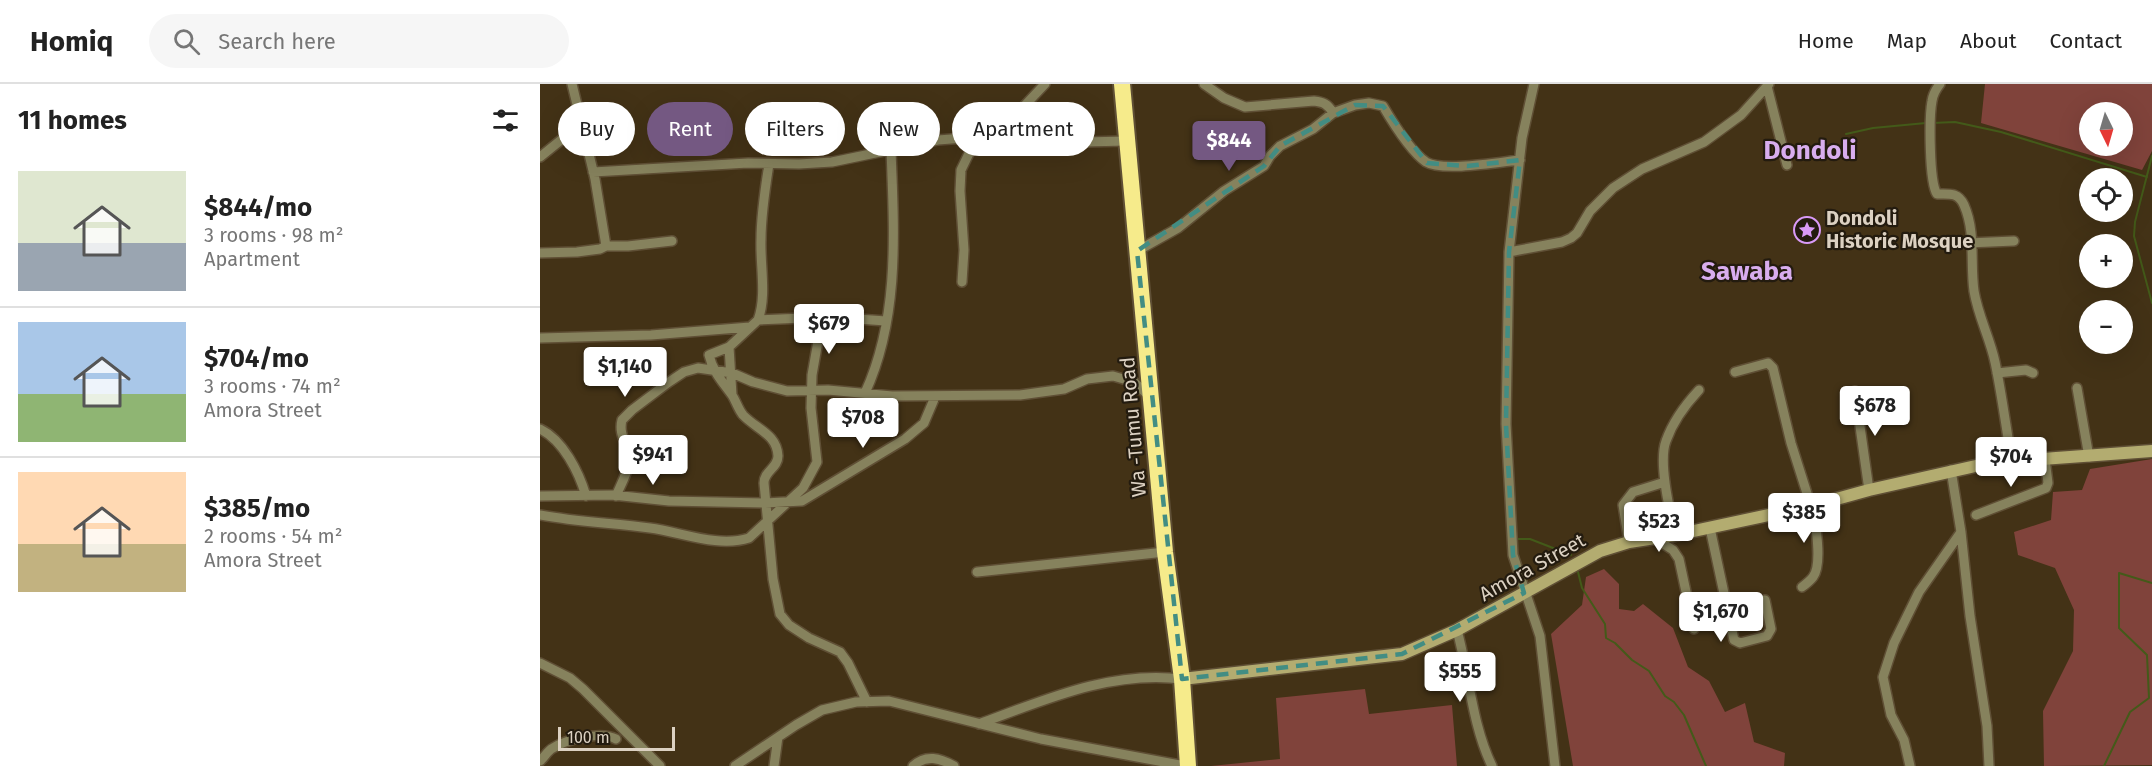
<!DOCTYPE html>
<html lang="en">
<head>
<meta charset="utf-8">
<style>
  :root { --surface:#fff; --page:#f6f6f6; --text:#222; --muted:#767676; --line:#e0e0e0; --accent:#745882 }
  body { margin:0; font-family:"Fira Sans",sans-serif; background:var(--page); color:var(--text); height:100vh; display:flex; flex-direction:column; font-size:22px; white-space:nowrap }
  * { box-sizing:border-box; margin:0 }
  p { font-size:20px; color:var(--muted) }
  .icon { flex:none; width:33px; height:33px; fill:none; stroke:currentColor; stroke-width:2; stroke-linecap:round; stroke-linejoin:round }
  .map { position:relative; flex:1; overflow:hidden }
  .details { display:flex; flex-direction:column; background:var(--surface); width:540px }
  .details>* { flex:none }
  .guide { position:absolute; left:18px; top:18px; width:570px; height:54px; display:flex; gap:12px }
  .needle { width:39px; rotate:175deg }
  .tools { position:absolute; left:1539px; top:18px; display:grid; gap:12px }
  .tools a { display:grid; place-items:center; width:54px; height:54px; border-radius:50%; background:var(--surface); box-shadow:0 6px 24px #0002; font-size:30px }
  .scale { position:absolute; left:18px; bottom:15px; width:117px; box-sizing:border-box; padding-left:6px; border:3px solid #dcd1c2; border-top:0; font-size:16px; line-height:21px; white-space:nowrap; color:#dcd1c2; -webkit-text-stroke:4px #231b0f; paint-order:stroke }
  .price { position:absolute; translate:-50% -51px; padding:0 14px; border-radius:6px; background:#fff; color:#222; font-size:20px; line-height:39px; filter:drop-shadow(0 2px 3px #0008) }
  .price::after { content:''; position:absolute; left:50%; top:36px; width:18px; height:14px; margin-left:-9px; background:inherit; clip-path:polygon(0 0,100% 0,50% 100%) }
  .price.on { background:var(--accent); color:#fff }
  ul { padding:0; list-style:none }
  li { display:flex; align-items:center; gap:18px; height:150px; padding:0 18px }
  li+li { border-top:2px solid var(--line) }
  li span { display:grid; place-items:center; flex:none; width:168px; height:120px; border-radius:0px; color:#555 }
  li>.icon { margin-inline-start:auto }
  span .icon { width:72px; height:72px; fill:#fffc; stroke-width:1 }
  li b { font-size:26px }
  h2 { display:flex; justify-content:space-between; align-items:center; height:72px; padding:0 18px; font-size:26px }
  .chip { padding:0 21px; border-radius:27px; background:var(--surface); box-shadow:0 6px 24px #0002; font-size:21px; line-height:54px }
  .chip.on { background:var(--accent); color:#fff }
  header { display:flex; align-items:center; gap:36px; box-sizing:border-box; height:84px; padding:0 30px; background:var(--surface); border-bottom:2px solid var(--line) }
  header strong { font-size:28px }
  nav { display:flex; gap:33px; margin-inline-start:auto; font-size:21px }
  .search { width:420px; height:54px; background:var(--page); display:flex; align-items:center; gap:15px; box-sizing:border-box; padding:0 21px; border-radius:33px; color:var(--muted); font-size:22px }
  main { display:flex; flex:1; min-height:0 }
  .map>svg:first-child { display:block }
  .green { fill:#80433b; fill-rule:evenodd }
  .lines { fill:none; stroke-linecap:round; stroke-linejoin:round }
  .stream { stroke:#435a19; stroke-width:2 }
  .street-casing { stroke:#5f4f35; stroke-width:12 }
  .secondary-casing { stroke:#5f4f35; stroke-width:15 }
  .highway-casing { stroke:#5f4f35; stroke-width:20 }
  .street { stroke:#86825d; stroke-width:9 }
  .secondary { stroke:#b3ac70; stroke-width:12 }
  .highway { stroke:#f6eb8b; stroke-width:16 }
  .marked { fill:none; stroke:#428d83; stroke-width:4.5; stroke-dasharray:12 8; stroke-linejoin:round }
  .labels { text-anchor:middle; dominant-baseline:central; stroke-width:4.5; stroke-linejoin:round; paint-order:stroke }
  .poi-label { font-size:20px; font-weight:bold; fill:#dcd1c2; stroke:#231b0f; text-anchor:start }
  .street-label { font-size:20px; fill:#dcd1c2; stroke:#231b0f }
  .district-label { font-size:26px; font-weight:bold; fill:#d8adee; stroke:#231b0f }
</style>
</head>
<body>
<header>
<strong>Homiq</strong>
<div class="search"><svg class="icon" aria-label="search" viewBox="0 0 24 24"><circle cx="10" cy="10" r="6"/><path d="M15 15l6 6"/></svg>Search here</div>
<nav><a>Home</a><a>Map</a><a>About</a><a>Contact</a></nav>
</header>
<main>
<section class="details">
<h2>11 homes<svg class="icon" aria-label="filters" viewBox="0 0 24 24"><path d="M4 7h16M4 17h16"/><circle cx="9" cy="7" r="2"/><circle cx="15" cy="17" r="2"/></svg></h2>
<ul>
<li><span style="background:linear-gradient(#dfe7d0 60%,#9aa5b1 0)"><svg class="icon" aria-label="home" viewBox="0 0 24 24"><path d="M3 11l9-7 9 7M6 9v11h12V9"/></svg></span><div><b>$844/mo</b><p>3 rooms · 98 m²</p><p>Apartment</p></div></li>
<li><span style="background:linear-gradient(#a9c7e8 60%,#8fb573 0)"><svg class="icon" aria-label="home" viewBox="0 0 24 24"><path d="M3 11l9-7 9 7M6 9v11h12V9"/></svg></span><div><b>$704/mo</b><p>3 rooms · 74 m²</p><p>Amora Street</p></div></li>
<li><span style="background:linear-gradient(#ffd9b3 60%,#c2b280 0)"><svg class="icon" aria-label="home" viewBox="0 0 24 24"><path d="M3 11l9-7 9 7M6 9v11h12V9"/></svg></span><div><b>$385/mo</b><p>2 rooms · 54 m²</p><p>Amora Street</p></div></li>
</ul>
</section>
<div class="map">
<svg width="1612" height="682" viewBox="0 0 1612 682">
  <rect width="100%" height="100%" fill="#433216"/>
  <path class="green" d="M1445,0h167v67l-10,19 -161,-47zM1582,28v34h-32v-34z
    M1612,375v306l-108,1 -1,-55 30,-60 1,-41 -19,-42 -37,-13 -4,-23 37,-12 2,-28 29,-2 8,-21z
    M1064,485l15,15v25l15,2 9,-7 30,24 15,39 21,14 16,31 20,-9 9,39 31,11 -1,13h-211l-22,-132 31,-29 4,-28z
    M825,605l4,25 83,-9 5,61h-246l69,-7 -4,-61z"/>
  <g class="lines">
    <path class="stream" d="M1392,39l23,-1 46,10 146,45
      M1306,50l27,-6 53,-5
      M1612,72l-17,66 -1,14 18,67
      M977,455h13l41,16
      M1038,488l4,16 23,36 1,14 9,5 17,17 17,11 16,25 9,6 10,13 22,51
      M1564,682l26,-54 19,-14 -2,-43 -28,-27v-55l33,10"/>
    <defs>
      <path id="street" d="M32,0l23,95 11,67
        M664,0l20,14 21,9 69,-6c9,1 14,3 19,12
        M994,0l-12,54 -13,114 -3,172 7,131 27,81 15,130
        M1400,0c-4,5 -7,10 -8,17 -3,16 -3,81 5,93 12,0 21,-2 27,11 12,27 6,58 10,86 4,25 16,47 21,71 7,33 11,66 17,100
        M1227,2l20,79
        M455,53l50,-53
        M0,73l42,-34
        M229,80c-4,25 -8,51 -8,76 -1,25 6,56 -3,80l-29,27 -20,8c4,17 13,26 23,40 4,6 6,14 11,20 13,14 34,19 35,41 0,12 -14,15 -14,27l9,96 7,35 9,11 20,13 31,14 8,11 19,39
        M53,88l155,-9 51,1 33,-2 106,-22 39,-3 107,5 42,-1
        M1405,160l69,-3
        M597,167l41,-23 46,-37 40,-25 6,-10 10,-10 33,-17 20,-16 22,-8 14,-2 14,3c10,17 27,45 43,56 16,10 74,0 94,-2
        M969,168l53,-10 9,-4 6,-5 13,-22 23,-23 29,-19 62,-27 37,-27 28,-31
        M0,169l37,-1 23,-3 6,-3h22l44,-5
        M422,198l2,-32 -4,-59 1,-21 16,-33
        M218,236l71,-3 57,4
        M0,254l111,-3 99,-8
        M189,263l3,48
        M1195,288l33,-9 5,5 18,75 20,63
        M1457,289l29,-3 7,3
        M1537,304l12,69
        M1315,307l14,99
        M325,309c35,-76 29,-162 26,-243
        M0,345c23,11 39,43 46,67
        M1411,386l10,62 9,84 17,110 2,40
        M0,412l73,-1 56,6 96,2 37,-2 103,-62 19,-16 11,-26
        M76,412c5,-12 13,-25 13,-38 -1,-14 -11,-23 -7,-38l10,-10 37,-28 15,-10 14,-4 34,5 21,9 34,9 41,-1 64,6 128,-1 44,-6 23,-10 26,-3 21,6 15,14
        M0,431c36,7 73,8 110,13 31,4 68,20 99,10l54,-50 14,-26 -6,-54 1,-33 6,-34 11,-24
        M1436,431l70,-27 2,-5 -3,-24
        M1170,444l24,112 6,3 27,-7 4,-7 -6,-29
        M1135,451c-5,-23 -17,-73 -9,-94 7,-20 19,-36 33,-51
        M1114,454l19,12 6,9 15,70
        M1089,458l-6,-37 10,-13 32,-10
        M437,488l188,-20
        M1262,503c4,-3 8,-6 11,-10 10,-13 2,-55 0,-71
        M917,546c12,44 15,95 35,136
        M0,579l30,15 13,11 77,77
        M439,640c65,-24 132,-54 203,-45
        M0,677c5,-4 7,-10 13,-13 14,-9 48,-17 63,-9
        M195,682l61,-41 26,-15 34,-8 33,-1 152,38 144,27
        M234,682l4,-29
        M373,682c13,-12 27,-8 41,0
        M1370,682l-6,-26 -13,-25 -8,-38 11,-34 25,-51 42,-60"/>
      <path id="secondary" d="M642,595l220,-25 55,-24 143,-79 29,-9 46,-7 136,-29 58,-16 120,-27 163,-12"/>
      <path id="highway" d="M582,0l43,468 17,127 6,87"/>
    </defs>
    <use href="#street" class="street-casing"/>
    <use href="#secondary" class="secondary-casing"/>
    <use href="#highway" class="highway-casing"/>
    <use href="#street" class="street"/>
    <use href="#secondary" class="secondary"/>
    <use href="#highway" class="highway"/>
  </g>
  <path class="marked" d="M815,21l28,1 44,57 40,3 53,-6 -11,92 -3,172 7,131 11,38 -122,61 -220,25 -45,-428 127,-85 16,-20z"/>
  <defs>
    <symbol id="sight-ring" viewBox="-11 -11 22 22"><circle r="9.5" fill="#231b0f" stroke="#d99af7" stroke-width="1.5"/><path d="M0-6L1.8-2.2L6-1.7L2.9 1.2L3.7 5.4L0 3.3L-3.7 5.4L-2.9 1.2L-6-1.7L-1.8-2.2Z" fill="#d99af7"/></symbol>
  </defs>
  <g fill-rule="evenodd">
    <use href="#sight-ring" x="1252" y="131" width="30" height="30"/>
  </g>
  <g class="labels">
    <g class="poi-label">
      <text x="1286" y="134">Dondoli<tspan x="1286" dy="23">Historic Mosque</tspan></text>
    </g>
    <g class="street-label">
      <text transform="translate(593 343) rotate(-95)">Wa -Tumu Road</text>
      <text transform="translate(992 483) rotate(-29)">Amora Street</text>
    </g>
    <g class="district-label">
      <text x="1270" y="66">Dondoli</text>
      <text x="1207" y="187">Sawaba</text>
    </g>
  </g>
</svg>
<div class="tools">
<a><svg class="needle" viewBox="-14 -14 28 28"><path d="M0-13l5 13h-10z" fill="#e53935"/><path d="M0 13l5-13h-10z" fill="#767676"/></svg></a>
<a><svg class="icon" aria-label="locate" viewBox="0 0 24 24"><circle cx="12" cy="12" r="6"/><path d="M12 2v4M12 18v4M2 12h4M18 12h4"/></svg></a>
<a>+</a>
<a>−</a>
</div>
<div class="scale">100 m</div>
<b class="price on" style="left:689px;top:88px">$844</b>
<b class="price" style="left:289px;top:271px">$679</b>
<b class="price" style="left:85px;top:314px">$1,140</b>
<b class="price" style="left:1335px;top:353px">$678</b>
<b class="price" style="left:323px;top:365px">$708</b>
<b class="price" style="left:113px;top:402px">$941</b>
<b class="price" style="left:1471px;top:404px">$704</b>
<b class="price" style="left:1264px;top:460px">$385</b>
<b class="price" style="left:1119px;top:469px">$523</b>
<b class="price" style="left:1181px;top:559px">$1,670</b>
<b class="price" style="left:920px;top:619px">$555</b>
<div class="guide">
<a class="chip">Buy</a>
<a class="chip on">Rent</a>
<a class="chip">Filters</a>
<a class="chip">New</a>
<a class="chip">Apartment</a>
</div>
</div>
</main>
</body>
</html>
